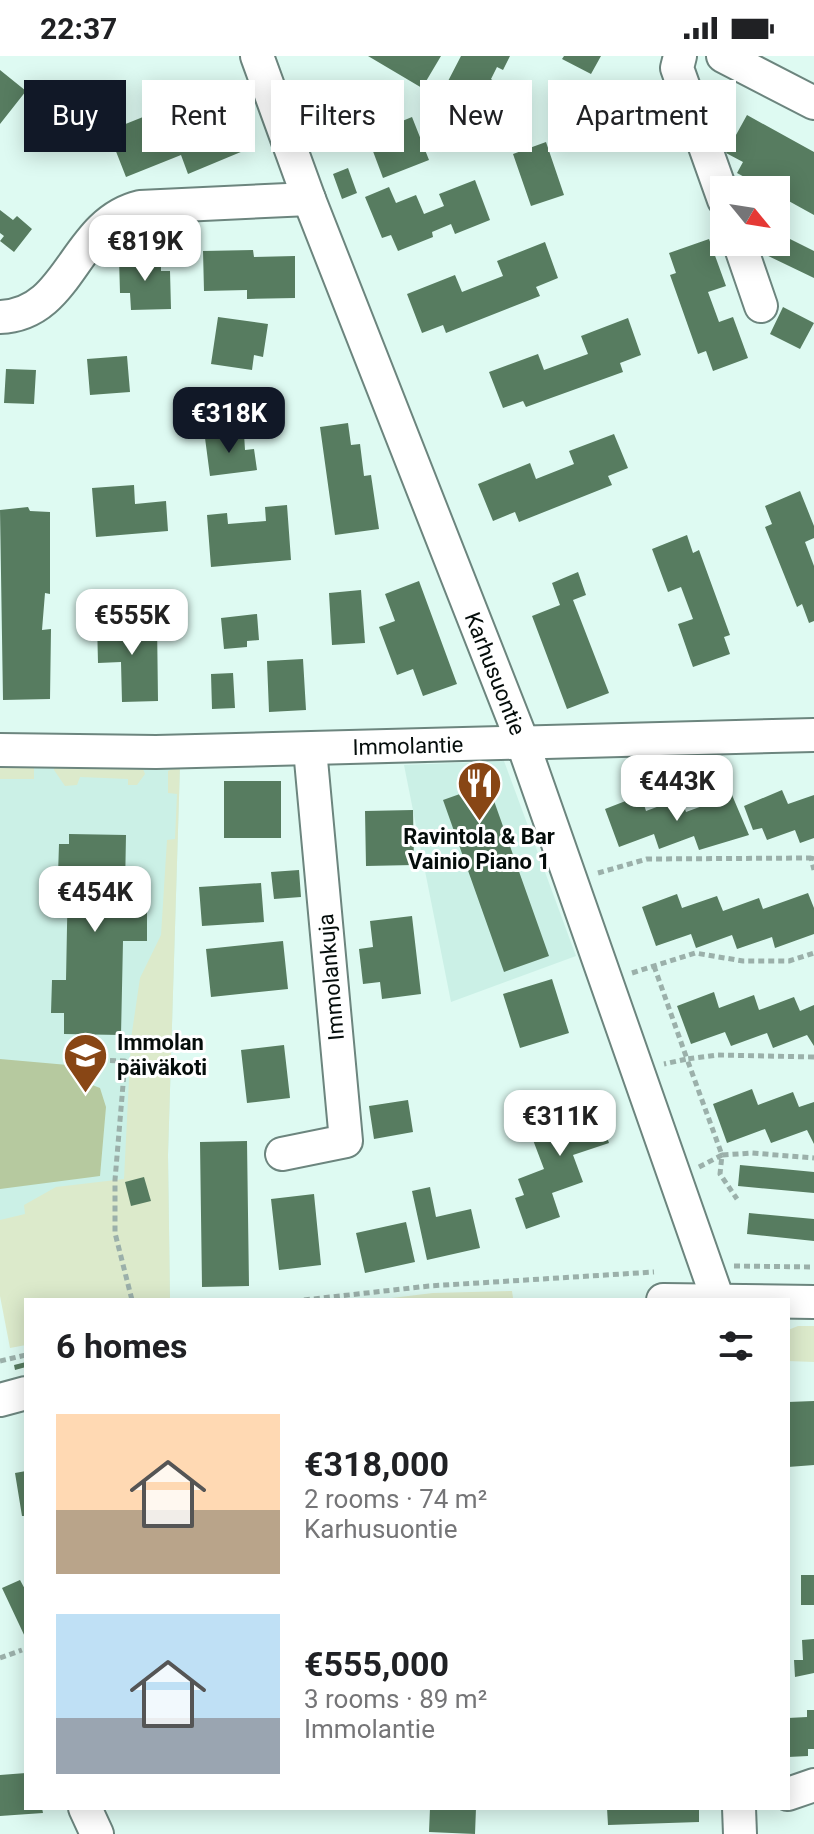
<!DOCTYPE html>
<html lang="en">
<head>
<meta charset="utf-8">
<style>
  :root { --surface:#fff; --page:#f2f2f2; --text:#202124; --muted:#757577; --accent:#111827 }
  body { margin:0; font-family:Roboto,sans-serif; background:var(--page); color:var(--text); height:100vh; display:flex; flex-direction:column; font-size:30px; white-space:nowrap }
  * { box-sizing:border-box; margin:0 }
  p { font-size:26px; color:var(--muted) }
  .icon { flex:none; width:44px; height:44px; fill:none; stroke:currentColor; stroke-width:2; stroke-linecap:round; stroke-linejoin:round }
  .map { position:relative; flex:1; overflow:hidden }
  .panel { position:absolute; left:24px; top:1242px; width:766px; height:512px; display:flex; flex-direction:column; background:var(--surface); border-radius:0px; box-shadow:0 4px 20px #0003 }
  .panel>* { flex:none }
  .hud { position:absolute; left:24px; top:24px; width:766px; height:72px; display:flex; gap:16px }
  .needle { width:52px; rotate:120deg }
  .controls { position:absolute; left:710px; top:120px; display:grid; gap:16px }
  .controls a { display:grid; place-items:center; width:80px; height:80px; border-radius:0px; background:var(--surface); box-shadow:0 4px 20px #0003; font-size:40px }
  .price { position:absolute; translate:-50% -68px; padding:0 18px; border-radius:16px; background:#fff; color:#222; font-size:26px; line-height:52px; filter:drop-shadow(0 2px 4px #0008) }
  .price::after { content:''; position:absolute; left:50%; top:48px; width:24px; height:18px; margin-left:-12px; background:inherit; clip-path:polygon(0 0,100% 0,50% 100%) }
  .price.current { background:var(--accent); color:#fff }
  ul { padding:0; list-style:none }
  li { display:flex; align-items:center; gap:24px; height:200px; padding:0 32px }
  li span { display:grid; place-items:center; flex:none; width:224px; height:160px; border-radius:0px; color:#555 }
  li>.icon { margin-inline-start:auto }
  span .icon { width:96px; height:96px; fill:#fffc; stroke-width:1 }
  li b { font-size:34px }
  h2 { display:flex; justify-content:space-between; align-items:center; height:96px; padding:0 32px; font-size:34px }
  .tag { padding:0 28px; border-radius:0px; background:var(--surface); box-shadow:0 4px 20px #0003; font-size:28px; line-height:72px }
  .tag.current { background:var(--accent); color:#fff }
  .status { display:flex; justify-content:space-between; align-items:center; height:56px; padding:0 40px; background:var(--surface); direction:ltr }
  .status svg { height:22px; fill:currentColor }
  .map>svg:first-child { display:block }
  .built { fill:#cbf0e6 }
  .green { fill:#dceacb }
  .forest { fill:#b6c99f }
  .building { fill:#577c60 }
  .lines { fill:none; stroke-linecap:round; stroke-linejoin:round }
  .minor-casing { stroke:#6c857e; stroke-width:36 }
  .path { stroke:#9bb0aa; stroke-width:5; stroke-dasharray:6 4; stroke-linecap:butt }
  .minor { stroke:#fff; stroke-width:32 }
  .labels { text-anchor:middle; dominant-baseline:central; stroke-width:6; stroke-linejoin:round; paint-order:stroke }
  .street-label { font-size:22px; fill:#050d0b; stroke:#fff }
  .poi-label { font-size:22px; font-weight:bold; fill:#050d0b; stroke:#fff }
</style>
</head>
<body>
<div class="status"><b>22:37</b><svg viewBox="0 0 49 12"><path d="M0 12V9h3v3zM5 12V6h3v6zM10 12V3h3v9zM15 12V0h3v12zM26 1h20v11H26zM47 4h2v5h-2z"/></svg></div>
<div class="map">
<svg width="814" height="1778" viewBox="0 0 814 1778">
  <rect width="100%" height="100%" fill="#defaf2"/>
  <path class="built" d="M0,704l180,5 -12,390 2,145h-144l-26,-4z
    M504,705l72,195 -125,46 -47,-237z"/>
  <path class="green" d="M0,704l26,1 8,7v11h-34z
    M55,708h86l4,10 -8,11h-9v-6l-48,-2 -3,8 -12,1 -11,-16z
    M180,709l-12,390 2,145h-144v45l-16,3 -10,-52v-76l25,-6 -1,-9 32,-18 68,-8 7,-140 9,-61 21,-43 6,-95 8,-1 2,-45 -9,-1v-22z
    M512,1235l1,7 -13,2h-125l58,-7z
    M798,1270h16v36l-26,-1v-31z"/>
  <path class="forest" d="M0,1003l68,6 9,14 23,9 6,19 -6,69 -100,13z"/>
  <path class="building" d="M368,0h73l-19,32z
    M461,0h49l-7,14 -6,-3 -6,12 5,4 -13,26 -20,-8 4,-6 -21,-10z
    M564,0h37l-10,18 -29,-15z
    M0,14l26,21 -26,33z
    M365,33l5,13 9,-3 11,27 22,-9 17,43 -46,18 -15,-40 -23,10 -17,-44z
    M585,39l31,16 -17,33 -31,-17z
    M231,50l17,43 -60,25 -7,-19 -55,22 -18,-46 60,-24 9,21z
    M747,59l67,37v63l-38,-21v-4h-8l-31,-17 6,-11 -17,-9z
    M546,86l18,53 -33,11 -18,-52z
    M348,112l9,25 -15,6 -9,-25z
    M475,124l15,40 -35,14 -4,-10 -19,8 1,5 -35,14 -7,-16 -9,3 -17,-41 24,-10 7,16 20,-8 8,19 20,-8 -5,-12z
    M0,154l13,10 4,-4 15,13 -18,23 -14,-11 4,-5 -4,-3z
    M776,176l38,19v27l-52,-25 6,-11h8z
    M709,183l17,47 -18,6 11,30 14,-5 15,41 -35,13 -7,-20 -8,3 -28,-79 6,-2 -7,-20z
    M545,186l13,36 -22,9 4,9 -94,37 -3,-8 -21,8 -15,-39 48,-19 7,17 41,-16 -6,-15z
    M253,194l1,7 41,-1v42l-48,1v-9l-43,1 -1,-40z
    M161,201v14h9l1,38 -40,1 -1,-17h-10l-1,-35z
    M783,251l31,16 -14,26 -30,-15z
    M218,261l50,7 -5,33 -9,-2 -2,15 -41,-6z
    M628,262l13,37 -21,8 3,9 -97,35 -3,-6 -20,7 -14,-36 49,-18 6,16 44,-16 -7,-18z
    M127,300l3,36 -40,3 -3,-36z
    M6,313l30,1 -2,34 -30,-1z
    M348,367l3,22 9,-1 4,32 7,-1 8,54 -44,6 -15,-108z
    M244,378l1,16 9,-1 3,21 -47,6 -5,-38z
    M614,378l14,34 -20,8 4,9 -93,37 -4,-10 -22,9 -15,-37 52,-21 6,16 38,-15 -5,-13z
    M134,429l1,19 31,-3 2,30 -72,6 -4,-49z
    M800,435l14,35v12l-9,4 9,24v55l-5,2 -7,-19 -5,3 -32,-80 7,-3 -7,-18z
    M287,449l4,55 -80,7 -4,-52 20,-2 1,11 38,-3 -1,-14z
    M28,451l2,4 20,1v82l-5,-1 -3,37 9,-1 -1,70 -47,1 -3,-190z
    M687,479l6,18 6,-3 31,85 -6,2 6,17 -37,13 -15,-43 15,-5 -12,-32 -13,5 -16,-43z
    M578,516l8,23 -13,5 36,93 -42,16 -35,-93 28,-11 -8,-22z
    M419,525l38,103 -34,12 -10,-27 -16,6 -18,-48 16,-6 -10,-27z
    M361,534l4,53 -33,2 -3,-52z
    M257,558l2,26 -12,1v6l-23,2 -3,-31z
    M157,565l1,80 -36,1 -1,-40 -23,1 -1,-41z
    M303,603l3,51 -37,2 -2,-51z
    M233,617l2,35 -23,1 -1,-35z
    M224,725h57v57h-57z
    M488,728l61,172 -45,16 -61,-172z
    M782,734l6,14 26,-9v43l-14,5 -5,-13 -28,10 -5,-12 -9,2 -9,-24z
    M641,739l5,16 35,-13 5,14 46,-17 17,40 -50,15 -5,-14 -35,13 -5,-15 -35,13 -14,-38z
    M413,754l1,55 -48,1 -1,-55z
    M69,778l57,1 -1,53h7l1,10h-9v13h23v30h-24l-2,94 -57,-1v-21h-13l1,-33h14l2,-105h-10l1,-31h10z
    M299,814l2,27 -27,2 -3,-27z
    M261,827l3,39 -62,4 -3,-39z
    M808,837l6,15v26l-39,14 -3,-11 -35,12 -5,-14 -36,13 -5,-14 -35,12 -14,-39 35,-13 5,14 35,-12 6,15 36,-13 4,11z
    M412,860l9,78 -39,5 -2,-17 -17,2 -4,-35 14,-2 -3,-26z
    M283,885l5,48 -77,8 -5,-48z
    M552,923l17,54 -49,15 -17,-54z
    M714,936l5,16 35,-13 5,15 35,-13 6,14 14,-6v41l-7,-11 -34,13 -6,-15 -36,13 -6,-14 -34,12 -14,-38z
    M284,989l6,53 -43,5 -6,-53z
    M752,1033l6,16 35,-13 6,15 15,-5v42l-7,-14 -36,13 -6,-14 -38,14 -14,-39z
    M584,1034l9,23 5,-1 11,31 -36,12 10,27 -31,11 8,24 -34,12 -11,-31 9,-3 -6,-16 26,-10 -11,-29 26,-10 -10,-28z
    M408,1044l5,32 -39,7 -5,-33z
    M247,1085l2,145 -47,1 -2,-145z
    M740,1109l74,7v21l-76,-7z
    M144,1121l7,24 -20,5 -6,-24z
    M430,1131l6,30 35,-8 9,39 -53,12 -15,-69z
    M314,1138l7,71 -42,5 -8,-71z
    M749,1157l65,6v22l-67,-7z
    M406,1166l9,40 -50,11 -9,-40z
    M26,1306v5l-11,3 -1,-5z
    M814,1345v64l-26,2v-65z
    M26,1415v45h-4l-7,-43z
    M801,1519h13v30h-13z
    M20,1524l6,11v48l-24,-51z
    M814,1583v34l-19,4 -1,-17h9l-1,-20z
    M807,1654h7v39h-6v7l-20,1v-39l19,-1z
    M26,1717v35h16l1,5 -43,3v-41z
    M430,1752h46l-1,26 -46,-2z
    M607,1752h92v14l-91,3z"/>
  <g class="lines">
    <defs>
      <g id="minor">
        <path id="s1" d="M257,0l52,143 213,542 196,559"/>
        <path d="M680,0l-3,12 47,132"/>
        <path d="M723,0l91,47"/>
        <path d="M739,186l22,64"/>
        <path d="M0,261c71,-2 73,-94 140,-110l169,-8"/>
        <path id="s2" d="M0,694l156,2 658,-17"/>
        <path d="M282,1098l64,-13 -36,-392"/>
        <path d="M663,1244l151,2"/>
        <path d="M0,1344l26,-7"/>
        <path d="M788,1738l26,-9"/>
        <path d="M85,1752l12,26"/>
        <path d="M739,1752l1,26"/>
      </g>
    </defs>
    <use href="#minor" class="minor-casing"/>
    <path class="path" d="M814,803l-3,-1 3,12
      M598,817l49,-14 164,-1
      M654,910l33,93 -23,5
      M632,917l63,-20 48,8h46l25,-8
      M814,1001l-96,-2 -31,4 35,96 30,-2 62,5
      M90,1004l35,1 -10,119v53l17,67
      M699,1111l23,-12 -2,19 17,25
      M734,1210l80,1
      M304,1244l125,-14 225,-14
      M0,1305l26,-6
      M0,1602l22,-8"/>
    <use href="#minor" class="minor"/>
  </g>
  <defs>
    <symbol id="restaurant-pin" viewBox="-11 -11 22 30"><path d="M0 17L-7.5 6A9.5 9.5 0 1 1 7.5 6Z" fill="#884615" stroke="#fff"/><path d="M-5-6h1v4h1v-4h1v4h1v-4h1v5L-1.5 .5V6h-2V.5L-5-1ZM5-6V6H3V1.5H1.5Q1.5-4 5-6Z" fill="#fff"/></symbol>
    <symbol id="school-pin" viewBox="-11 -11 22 30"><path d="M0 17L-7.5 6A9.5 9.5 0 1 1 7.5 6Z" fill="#884615" stroke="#fff"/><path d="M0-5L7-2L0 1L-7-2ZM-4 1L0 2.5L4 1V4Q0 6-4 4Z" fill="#fff"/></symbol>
  </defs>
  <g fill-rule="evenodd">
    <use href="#restaurant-pin" x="454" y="702" width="51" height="69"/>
    <use href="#school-pin" x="60" y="974" width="51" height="69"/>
  </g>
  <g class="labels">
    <g class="street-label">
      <text stroke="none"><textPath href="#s1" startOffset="662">Karhusuontie</textPath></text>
      <text stroke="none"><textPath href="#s2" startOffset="408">Immolantie</textPath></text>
      <text transform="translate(331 921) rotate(-95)">Immolankuja</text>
    </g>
    <g class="poi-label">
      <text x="479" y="780">Ravintola &amp; Bar<tspan x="479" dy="25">Vainio Piano 1</tspan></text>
      <text x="117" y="986" text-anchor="start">Immolan<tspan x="117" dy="25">päiväkoti</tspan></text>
    </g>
  </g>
</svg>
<div class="controls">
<a><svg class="needle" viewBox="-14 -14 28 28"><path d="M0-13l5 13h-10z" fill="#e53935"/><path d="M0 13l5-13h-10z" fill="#757577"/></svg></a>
</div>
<b class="price" style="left:145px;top:227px">€819K</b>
<b class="price current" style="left:229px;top:399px">€318K</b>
<b class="price" style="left:132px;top:601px">€555K</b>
<b class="price" style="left:677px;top:767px">€443K</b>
<b class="price" style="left:95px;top:878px">€454K</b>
<b class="price" style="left:560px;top:1102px">€311K</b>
<div class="hud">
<a class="tag current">Buy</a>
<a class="tag">Rent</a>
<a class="tag">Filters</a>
<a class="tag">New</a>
<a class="tag">Apartment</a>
</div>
<section class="panel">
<h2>6 homes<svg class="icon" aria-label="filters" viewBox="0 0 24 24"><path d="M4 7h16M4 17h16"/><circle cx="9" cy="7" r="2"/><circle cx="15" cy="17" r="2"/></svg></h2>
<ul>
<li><span style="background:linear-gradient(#ffd9b3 60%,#b9a48a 0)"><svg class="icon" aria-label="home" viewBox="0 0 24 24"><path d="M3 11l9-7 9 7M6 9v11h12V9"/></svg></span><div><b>€318,000</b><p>2 rooms · 74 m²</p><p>Karhusuontie</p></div></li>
<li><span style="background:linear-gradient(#bfe0f5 65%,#9aa5b1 0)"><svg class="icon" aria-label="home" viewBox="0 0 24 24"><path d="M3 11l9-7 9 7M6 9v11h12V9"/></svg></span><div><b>€555,000</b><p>3 rooms · 89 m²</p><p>Immolantie</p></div></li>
</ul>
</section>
</div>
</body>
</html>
